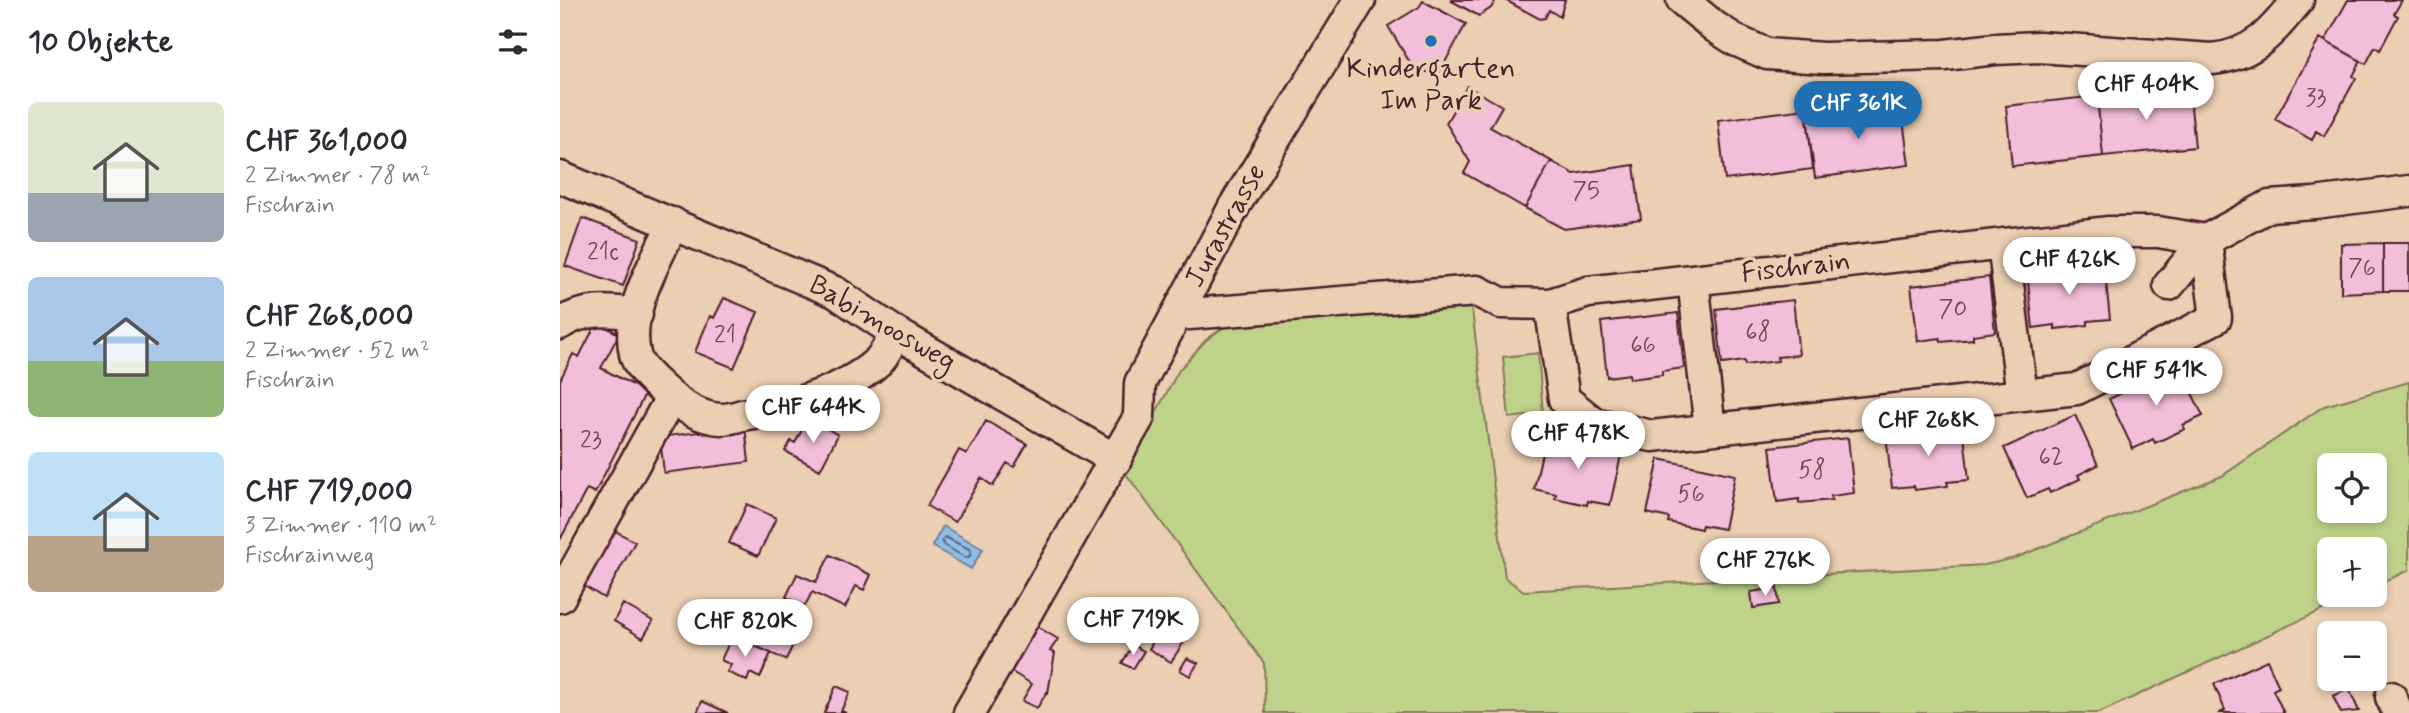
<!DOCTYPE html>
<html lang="de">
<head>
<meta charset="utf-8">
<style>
  :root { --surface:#fff; --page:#f2f2f3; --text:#2b2b33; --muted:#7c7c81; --accent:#1f6fb2 }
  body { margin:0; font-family:Mynerve,sans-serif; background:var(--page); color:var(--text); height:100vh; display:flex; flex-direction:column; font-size:26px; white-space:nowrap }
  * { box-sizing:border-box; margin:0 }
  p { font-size:23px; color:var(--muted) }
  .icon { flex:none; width:38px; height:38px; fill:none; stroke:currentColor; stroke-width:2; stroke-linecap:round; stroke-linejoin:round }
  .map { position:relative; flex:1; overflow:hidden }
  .drawer { display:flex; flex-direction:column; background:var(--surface); width:560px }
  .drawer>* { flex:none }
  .controls { position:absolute; left:1757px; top:453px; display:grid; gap:14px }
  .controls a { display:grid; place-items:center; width:70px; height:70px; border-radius:10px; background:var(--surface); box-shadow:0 4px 10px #0003; font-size:35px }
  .price { position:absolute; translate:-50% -60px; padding:0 16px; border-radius:24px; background:#fff; color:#222; font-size:23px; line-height:46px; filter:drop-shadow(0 2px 4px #0008) }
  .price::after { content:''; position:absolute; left:50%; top:42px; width:21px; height:16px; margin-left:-10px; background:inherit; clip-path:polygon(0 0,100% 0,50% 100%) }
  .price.selected { background:var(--accent); color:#fff }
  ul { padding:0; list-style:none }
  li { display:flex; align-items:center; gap:21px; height:175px; padding:0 28px }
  li span { display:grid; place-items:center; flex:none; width:196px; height:140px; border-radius:10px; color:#555 }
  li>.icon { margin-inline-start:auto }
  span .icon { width:84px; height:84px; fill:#fffc; stroke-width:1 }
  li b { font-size:30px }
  h2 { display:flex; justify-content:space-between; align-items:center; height:84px; padding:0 28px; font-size:30px }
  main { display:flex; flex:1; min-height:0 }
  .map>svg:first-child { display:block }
  .green { fill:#bed389; stroke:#84795a; stroke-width:2; fill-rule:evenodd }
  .water { fill:#8dbee8; stroke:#727e9c; stroke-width:2 }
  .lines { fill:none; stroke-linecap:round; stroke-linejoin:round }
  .shore { stroke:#655f77; stroke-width:2 }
  .building { fill:#f3bed9; stroke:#4a1f2b; stroke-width:2 }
  .minor-casing { stroke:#4a1f2b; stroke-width:35 }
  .minor { stroke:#ebcfb2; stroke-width:30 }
  .poi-dot { fill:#1f6fb2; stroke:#ebcfb2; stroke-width:2.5 }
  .labels { text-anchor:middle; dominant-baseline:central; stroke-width:7; stroke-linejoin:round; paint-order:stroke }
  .number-label { font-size:24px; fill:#744756 }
  .poi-label { font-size:28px; fill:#4a1f2b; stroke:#ebcfb2 }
  .street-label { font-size:28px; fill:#4a1f2b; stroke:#ebcfb2 }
</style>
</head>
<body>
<main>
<section class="drawer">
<h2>10 Objekte<svg class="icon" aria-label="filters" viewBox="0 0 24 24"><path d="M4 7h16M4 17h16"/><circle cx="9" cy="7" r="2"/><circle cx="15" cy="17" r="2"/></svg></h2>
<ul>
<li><span style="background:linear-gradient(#dfe7d0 65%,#9aa5b1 0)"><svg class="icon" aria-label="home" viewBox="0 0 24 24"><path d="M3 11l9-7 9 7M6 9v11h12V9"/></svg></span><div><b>CHF 361,000</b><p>2 Zimmer · 78 m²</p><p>Fischrain</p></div></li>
<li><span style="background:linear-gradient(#a9c7e8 60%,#8fb573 0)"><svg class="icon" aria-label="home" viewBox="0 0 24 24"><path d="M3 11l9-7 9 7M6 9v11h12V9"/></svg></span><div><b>CHF 268,000</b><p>2 Zimmer · 52 m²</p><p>Fischrain</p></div></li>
<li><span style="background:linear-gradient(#bfe0f5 60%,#b9a48a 0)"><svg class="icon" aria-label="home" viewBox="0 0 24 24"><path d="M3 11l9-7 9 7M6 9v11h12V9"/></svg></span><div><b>CHF 719,000</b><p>3 Zimmer · 110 m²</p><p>Fischrainweg</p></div></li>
</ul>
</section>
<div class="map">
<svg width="1849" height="713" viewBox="0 0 1849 713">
  <rect width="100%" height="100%" fill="#ebcfb2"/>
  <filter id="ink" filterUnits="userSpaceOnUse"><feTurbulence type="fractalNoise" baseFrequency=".0143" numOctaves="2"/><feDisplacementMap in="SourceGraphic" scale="14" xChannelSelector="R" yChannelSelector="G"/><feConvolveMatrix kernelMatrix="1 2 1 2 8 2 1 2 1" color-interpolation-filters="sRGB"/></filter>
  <g filter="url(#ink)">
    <path class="green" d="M900,301l12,9 33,268 19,13 461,-26 30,-7 207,-82 102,-70 85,-24v188l-34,16v-36h-46v45h26l-256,118h-834l-1,-50 -148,-203h14l49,-90 27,-30 29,-21zM1769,466h46v45h-46z
      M978,353l5,61 -34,4 -6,-61z"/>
    <path class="water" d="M383,526l40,23 -12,20 -39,-23z"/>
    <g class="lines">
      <path class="shore" d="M385,537l26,13 -1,6 -4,2 -22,-13 -2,-4z"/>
    </g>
    <path class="building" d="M890,0h46l-5,8 -12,8z
      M945,0h60l-5,17 -11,-7 -4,8 -5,1z
      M1788,0h54l-8,14 4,2 -18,34 -5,-3 -9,17 -41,-23z
      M863,1l43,23 -28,51 -6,-3h-8l-6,4 -30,-50 31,-19z
      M1760,38l41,23 -8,15 3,2 -32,58 -8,-5 -4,9 -37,-21z
      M907,86l35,20 -12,21 61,34 -26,47 -61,-35 6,-11 -24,-39z
      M1629,87l6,60 -92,9 -6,-60z
      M1537,96l6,60 -91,10 -6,-60z
      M1341,105l8,60 -94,13 -8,-61z
      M1246,109l7,60 -88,11 -7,-60z
      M991,161l23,13 60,-9 7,54 -77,10 -39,-21z
      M22,218l58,21 -17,47 -58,-20z
      M1823,243v48l-42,2v-49z
      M1823,243h26v48h-26z
      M1544,264l6,55 -22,2v4l-33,4v-4l-22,3 -6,-55z
      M1429,277l6,55 -22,3v4l-32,3 -1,-4 -22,3 -7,-55z
      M164,298l34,14 -24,56 -39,-16 15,-36 4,2z
      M1233,300l6,55 -22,2 1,4 -33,4 -1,-4 -22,3 -6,-55z
      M1118,313l6,55 -22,3v4l-32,4 -1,-5 -22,3 -6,-55z
      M37,322l22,12 -18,34 45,24 -51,101 -8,-4 -27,51v-160l13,-26 6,3z
      M1619,366l24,50 -20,9 2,4 -30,14 -2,-4 -20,10 -24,-50z
      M1515,415l23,50 -20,10 2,4 -30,14 -2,-4 -21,9 -23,-50z
      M254,421l24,14 -18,35 -35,-19 6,-10 4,2 8,-15 5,3z
      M426,421l41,23 -13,23 -7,-4 -14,23 -12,-8 -26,44 -28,-16 32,-56 8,4z
      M1403,425l6,55 -22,2 1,4 -33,4 -1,-4 -22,2 -6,-54z
      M185,426l4,36 -85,11 -4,-36z
      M986,435l76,16 -12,54 -22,-4 -1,4 -32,-7 1,-4 -22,-5z
      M1288,438l6,55 -23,3 1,4 -33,3v-4l-22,3 -7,-55z
      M1099,459l76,16 -11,54 -22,-4 -1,4 -33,-7 1,-4 -22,-5z
      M187,504l29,14 -18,38 -29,-13z
      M52,529l23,13 -31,56 -23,-14z
      M270,555l41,20 -7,15 -8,-4 -11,22 -33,-16 -7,14 -19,-9 11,-23 19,8z
      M1217,588l2,16 -26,4 -2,-16z
      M63,604l30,17 -10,17 -29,-17z
      M183,612l53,26 -10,22 -54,-24z
      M476,626l22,13 -8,12 5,2 -7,40 -1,-1 -10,16 -15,-7 10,-17 -22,-13z
      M602,626l23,14 -14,22 -22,-13z
      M172,636l39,17 -11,25 -10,-5 -3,8 -20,-9 4,-7 -10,-5z
      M573,645l11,6 -11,18 -11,-6z
      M627,658l11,5 -8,13 -10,-6z
      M1707,660l12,27 -6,3 11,23h-64l5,-3 -11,-26z
      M276,686l14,6 -9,19 5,2h-22z
      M1789,689l10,22 -18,2 -8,-17z
      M142,701l26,12h-31z"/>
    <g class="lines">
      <defs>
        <path id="minor" d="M1122,0l33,27 22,14 30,13 56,4 122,-3 50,-6 44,-2 173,12c42,-4 61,-28 86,-59
          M0,177l275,115 61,41 220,127
          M113,223c-17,39 -48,87 -38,131 2,12 17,26 26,34 16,15 37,30 60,31 7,0 15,-2 21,-4 42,-7 100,-22 133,-51 9,-7 15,-21 21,-31
          M1443,244l19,151
          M1133,280l17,149
          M990,304l14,95 30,24 58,13 425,-47 139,-71 -10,-78 -37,45
          M617,315l300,-24 24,12 49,1 38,-12 521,-60h49l48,8 63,-34 45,-3 95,-12
          M0,324c24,-16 49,-14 77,-10
          M0,597l111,-199
          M1831,697l7,16
          M409,713l170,-296 1,-34 95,-178 125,-205"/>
      </defs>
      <use href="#minor" class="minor-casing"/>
      <use href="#minor" class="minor"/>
    </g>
  </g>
  <circle class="poi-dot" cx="871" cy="41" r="7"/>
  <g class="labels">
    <g class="number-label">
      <text x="1756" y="98">33</text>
      <text x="1026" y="191">75</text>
      <text x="43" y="252">21c</text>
      <text x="1802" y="268">76</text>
      <text x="1393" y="309">70</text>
      <text x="1198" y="332">68</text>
      <text x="165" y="335">21</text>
      <text x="1083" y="345">66</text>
      <text x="31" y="440">23</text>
      <text x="1491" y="457">62</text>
      <text x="1252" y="470">58</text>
      <text x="1131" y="494">56</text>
    </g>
    <g class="poi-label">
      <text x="871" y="69">Kindergarten<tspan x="871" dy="32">Im Park</tspan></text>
    </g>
    <g class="street-label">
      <text transform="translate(666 226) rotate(-61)">Jurastrasse</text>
      <text transform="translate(1236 268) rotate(-7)">Fischrain</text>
      <text transform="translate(322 324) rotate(30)">Babimoosweg</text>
    </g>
  </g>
</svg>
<div class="controls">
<a><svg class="icon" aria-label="locate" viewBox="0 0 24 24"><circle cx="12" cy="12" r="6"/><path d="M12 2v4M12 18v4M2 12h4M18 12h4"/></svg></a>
<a>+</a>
<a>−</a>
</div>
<b class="price" style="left:1586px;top:122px">CHF 404K</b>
<b class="price selected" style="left:1298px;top:141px">CHF 361K</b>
<b class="price" style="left:1509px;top:297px">CHF 426K</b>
<b class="price" style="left:1596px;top:408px">CHF 541K</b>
<b class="price" style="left:253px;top:445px">CHF 644K</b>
<b class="price" style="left:1368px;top:458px">CHF 268K</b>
<b class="price" style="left:1018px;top:471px">CHF 478K</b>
<b class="price" style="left:1205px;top:598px">CHF 276K</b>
<b class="price" style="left:573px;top:657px">CHF 719K</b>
<b class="price" style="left:185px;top:659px">CHF 820K</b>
</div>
</main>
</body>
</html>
